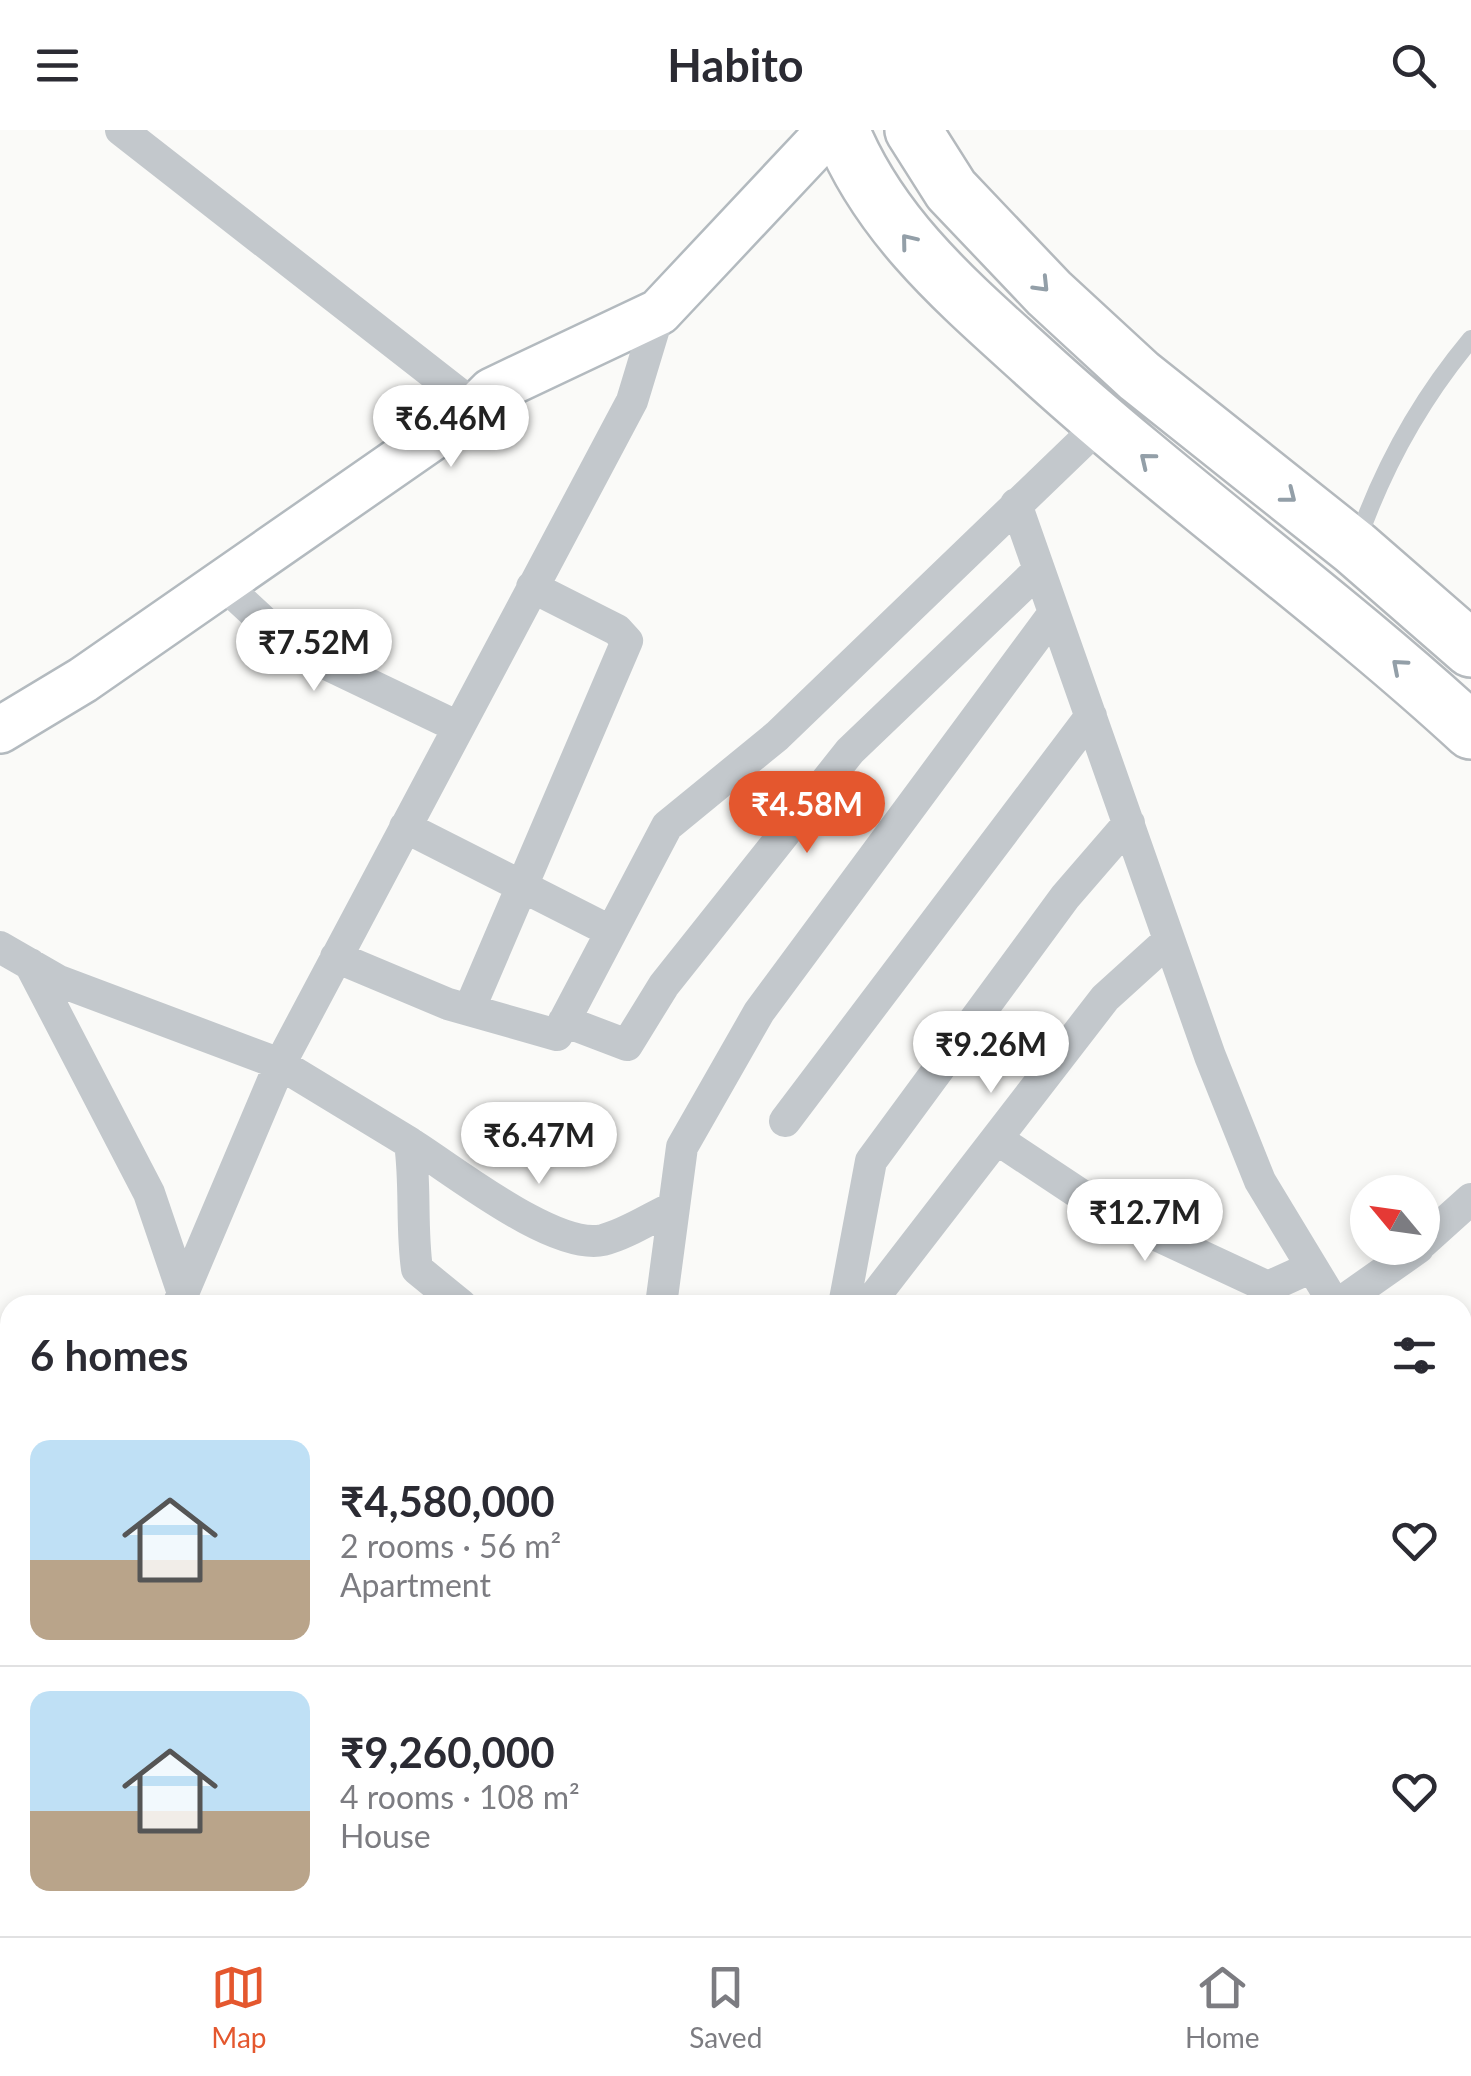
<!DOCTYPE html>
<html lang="en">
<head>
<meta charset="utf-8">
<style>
  :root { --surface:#fff; --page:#f7f7f7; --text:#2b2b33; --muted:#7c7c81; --line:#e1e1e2; --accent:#e4572e }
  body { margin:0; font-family:Lato,sans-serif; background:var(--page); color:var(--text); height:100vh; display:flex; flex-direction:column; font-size:38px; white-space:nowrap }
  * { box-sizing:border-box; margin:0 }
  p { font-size:32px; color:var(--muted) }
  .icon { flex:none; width:55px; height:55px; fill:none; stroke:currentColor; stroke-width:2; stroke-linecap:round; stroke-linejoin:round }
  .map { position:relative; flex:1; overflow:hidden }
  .details { position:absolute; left:0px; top:1165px; width:1472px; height:642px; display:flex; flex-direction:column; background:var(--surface); border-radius:30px 30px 0 0; box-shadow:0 5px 15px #0003 }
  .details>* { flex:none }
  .needle { width:65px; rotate:299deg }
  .fabs { position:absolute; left:1350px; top:1045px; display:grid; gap:20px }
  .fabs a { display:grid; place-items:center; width:90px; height:90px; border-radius:50%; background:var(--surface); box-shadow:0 5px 15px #0003; font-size:50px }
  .price { position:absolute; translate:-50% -85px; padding:0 22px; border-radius:35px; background:#fff; color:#222; font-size:32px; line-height:65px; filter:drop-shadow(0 2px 5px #0008) }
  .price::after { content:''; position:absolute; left:50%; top:60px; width:30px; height:22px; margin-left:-15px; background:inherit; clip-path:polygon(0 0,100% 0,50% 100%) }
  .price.selected { background:var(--accent); color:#fff }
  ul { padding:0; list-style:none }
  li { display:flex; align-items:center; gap:30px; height:250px; padding:0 30px }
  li+li { border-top:2px solid var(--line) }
  li span { display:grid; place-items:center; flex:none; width:280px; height:200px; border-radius:20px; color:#555 }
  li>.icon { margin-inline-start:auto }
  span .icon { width:120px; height:120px; fill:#fffc; stroke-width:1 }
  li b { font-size:42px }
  h2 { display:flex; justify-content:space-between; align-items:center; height:120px; padding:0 30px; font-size:42px }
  header { display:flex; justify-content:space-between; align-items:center; height:130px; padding:0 30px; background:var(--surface); font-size:45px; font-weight:700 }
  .tab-bar { display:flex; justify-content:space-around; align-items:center; height:140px; border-top:2px solid var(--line); background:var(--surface); font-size:28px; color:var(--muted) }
  .tab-bar a { display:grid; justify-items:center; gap:5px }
  .tab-bar .selected { color:var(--accent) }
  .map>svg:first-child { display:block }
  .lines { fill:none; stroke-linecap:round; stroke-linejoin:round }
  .secondary-casing { stroke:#b3babf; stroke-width:50 }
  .highway-casing { stroke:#b4b9bd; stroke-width:60 }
  .lane { stroke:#c3c8cc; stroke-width:18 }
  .street { stroke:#c3c8cc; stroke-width:32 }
  .secondary { stroke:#fff; stroke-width:45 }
  .highway { stroke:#fff; stroke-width:55 }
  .oneway { stroke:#939fa8 }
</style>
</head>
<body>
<header><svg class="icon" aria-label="menu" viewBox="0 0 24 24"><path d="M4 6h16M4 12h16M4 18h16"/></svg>Habito<svg class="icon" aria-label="search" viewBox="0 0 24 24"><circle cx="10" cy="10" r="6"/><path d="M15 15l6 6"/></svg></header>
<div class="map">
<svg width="1471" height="1806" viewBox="0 0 1471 1806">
  <rect width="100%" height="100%" fill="#fafaf8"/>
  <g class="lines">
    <defs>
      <path id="secondary" d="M0,600l83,-50 393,-273 16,-16 167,-79 171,-182"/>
      <path id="highway" d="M841,0c40,98 117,163 193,232 141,129 297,240 437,369
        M913,0l38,60 98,103 90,83 216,172 116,101"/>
    </defs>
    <use href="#secondary" class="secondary-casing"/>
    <use href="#highway" class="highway-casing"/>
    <path class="lane" d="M1357,412c26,-75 63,-142 114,-203"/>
    <path class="street" d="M121,0l355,277
      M1016,374l194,552 50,125 75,124
      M221,452l70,65 167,80
      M405,697l205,104
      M0,817l59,34 221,83 130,79c6,43 1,84 7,126l44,36
      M336,827l112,47 109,31 110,-209 110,-90 324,-312
      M30,834l119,229 34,100
      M469,880l158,-369 -10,-11 -85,-43
      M564,891l63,24 37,-60 186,-234 189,-181
      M785,991l306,-405
      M997,1009l110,73 161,75 44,-20
      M410,1013c42,26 144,108 193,97 24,-6 49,-23 71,-33
      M1422,1113l49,-44
      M178,1175l102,-241 352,-663 27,-89
      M661,1175l21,-158 77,-135 295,-399
      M844,1175l27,-144 194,-264 64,-74
      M868,1175l237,-307 64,-58
      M1337,1175l81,-57
      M1462,1257l9,-8
      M1462,1354l9,9
      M0,1473l10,5
      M1462,1524l9,9
      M1462,1623l9,8
      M0,1701l10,5
      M174,1798l5,8
      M618,1798l8,8
      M935,1798l18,8
      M1038,1798l3,8
      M1204,1798l7,8
      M1439,1798l8,8
      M444,1806l8,-8
      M862,1806l8,-8
      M1151,1806l14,-8"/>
    <use href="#secondary" class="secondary"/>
    <use href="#highway" class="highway"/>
  </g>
  <defs><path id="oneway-chevron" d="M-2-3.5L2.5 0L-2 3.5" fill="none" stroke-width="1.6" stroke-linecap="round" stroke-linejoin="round" transform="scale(2.5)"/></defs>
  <g class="oneway">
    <use href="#oneway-chevron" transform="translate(908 111) rotate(-129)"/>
    <use href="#oneway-chevron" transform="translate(1042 155) rotate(46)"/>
    <use href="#oneway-chevron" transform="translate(1147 330) rotate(-141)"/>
    <use href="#oneway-chevron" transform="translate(1289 366) rotate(38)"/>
    <use href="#oneway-chevron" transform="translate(1399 536) rotate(-139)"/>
  </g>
</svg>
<div class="fabs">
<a><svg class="needle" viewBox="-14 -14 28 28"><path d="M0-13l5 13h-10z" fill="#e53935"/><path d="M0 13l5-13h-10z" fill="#7c7c81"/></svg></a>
</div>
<b class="price" style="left:451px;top:340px">₹6.46M</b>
<b class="price" style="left:314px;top:564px">₹7.52M</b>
<b class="price selected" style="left:807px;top:726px">₹4.58M</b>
<b class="price" style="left:991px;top:966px">₹9.26M</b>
<b class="price" style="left:539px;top:1057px">₹6.47M</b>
<b class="price" style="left:1145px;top:1134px">₹12.7M</b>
<section class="details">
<h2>6 homes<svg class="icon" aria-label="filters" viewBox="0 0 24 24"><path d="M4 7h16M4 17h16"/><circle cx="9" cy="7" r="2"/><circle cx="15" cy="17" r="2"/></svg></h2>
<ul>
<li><span style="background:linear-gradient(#bfe0f5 60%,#b9a48a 0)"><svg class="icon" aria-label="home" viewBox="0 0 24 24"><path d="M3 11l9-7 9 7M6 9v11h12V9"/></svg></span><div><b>₹4,580,000</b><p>2 rooms · 56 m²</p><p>Apartment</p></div><svg class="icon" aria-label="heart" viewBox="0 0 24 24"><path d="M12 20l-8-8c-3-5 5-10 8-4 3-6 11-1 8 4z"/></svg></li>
<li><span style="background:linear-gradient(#bfe0f5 60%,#b9a48a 0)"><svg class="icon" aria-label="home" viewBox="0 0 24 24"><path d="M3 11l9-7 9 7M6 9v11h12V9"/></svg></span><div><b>₹9,260,000</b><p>4 rooms · 108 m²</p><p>House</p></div><svg class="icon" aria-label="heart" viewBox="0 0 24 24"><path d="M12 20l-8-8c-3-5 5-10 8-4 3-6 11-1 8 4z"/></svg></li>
</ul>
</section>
</div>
<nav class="tab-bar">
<a class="selected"><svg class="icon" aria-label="map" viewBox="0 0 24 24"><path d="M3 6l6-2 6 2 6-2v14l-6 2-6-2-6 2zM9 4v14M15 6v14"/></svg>Map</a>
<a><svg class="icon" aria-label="saved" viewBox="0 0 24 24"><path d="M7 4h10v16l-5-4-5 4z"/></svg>Saved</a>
<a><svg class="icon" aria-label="home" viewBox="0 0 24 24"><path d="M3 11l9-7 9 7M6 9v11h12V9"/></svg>Home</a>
</nav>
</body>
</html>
